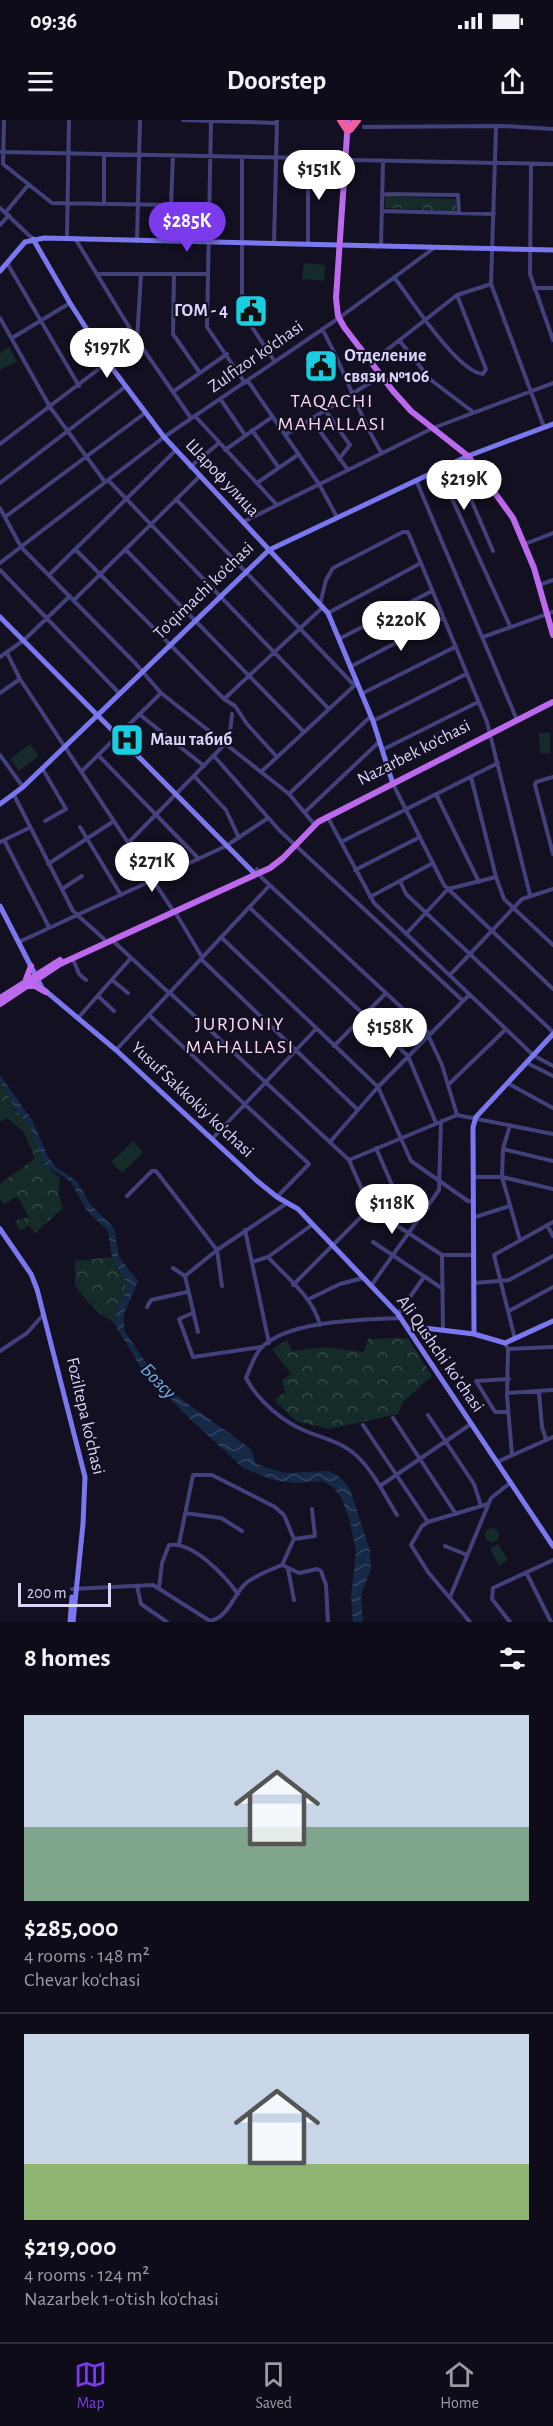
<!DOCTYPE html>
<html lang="en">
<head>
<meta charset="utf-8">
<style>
  :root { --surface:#0e0c19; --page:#1c1a26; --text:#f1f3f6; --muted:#9b9ba2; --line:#2e2c38; --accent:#7c3aed }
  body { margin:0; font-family:"Alegreya Sans",sans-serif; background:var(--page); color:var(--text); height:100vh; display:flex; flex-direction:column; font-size:22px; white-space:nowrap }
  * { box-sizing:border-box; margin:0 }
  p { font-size:20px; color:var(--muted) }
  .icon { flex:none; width:33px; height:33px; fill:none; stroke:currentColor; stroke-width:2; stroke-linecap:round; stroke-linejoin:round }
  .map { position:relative; height:1502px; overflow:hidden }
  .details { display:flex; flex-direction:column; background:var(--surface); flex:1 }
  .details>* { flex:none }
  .scale { position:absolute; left:18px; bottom:15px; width:93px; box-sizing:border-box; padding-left:6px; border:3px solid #dad5fa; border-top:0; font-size:16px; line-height:21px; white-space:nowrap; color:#dad5fa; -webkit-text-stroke:4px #131021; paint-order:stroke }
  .price { position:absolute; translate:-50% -51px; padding:0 14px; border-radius:21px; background:#fff; color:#222; font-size:20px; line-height:39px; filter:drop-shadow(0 2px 3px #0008) }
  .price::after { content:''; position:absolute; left:50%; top:36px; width:18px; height:14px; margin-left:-9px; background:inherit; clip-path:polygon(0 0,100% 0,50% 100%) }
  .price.on { background:var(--accent); color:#fff }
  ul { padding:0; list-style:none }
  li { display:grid; align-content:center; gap:12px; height:318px; padding:0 24px }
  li+li { border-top:2px solid var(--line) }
  li span { display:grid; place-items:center; height:186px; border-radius:0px; color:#555 }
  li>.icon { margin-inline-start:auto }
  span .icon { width:108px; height:108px; fill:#fffc; stroke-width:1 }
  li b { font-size:26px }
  h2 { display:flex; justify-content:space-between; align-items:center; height:72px; padding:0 24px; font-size:26px }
  .status { display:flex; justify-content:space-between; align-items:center; height:42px; padding:0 30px; background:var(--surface); direction:ltr }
  .status svg { height:16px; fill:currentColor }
  header { display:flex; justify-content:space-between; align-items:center; height:78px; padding:0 24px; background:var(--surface); font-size:27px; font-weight:700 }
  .dock { display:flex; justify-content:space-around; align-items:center; height:84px; border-top:2px solid var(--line); background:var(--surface); font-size:16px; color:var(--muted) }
  .dock a { display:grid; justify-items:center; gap:3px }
  .dock .on { color:var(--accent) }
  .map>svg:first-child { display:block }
  .forest { fill:url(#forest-crowns) }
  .pitch { fill:#142b2a }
  .water { fill:url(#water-waves) }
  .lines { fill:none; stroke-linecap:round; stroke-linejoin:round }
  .street { stroke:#43417b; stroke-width:4 }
  .secondary { stroke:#7a77ef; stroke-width:5 }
  .primary { stroke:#bc69ee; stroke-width:6 }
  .highway { stroke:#ed5ea2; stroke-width:8 }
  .labels { text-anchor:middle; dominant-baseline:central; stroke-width:4.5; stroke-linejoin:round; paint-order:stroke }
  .poi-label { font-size:18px; font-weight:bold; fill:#dad5fa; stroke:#131021; text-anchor:start }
  .street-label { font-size:18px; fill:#dad5fa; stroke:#131021 }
  .neighbourhood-label { font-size:20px; letter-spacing:1.5px; fill:#fad7ee; stroke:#131021 }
  .water-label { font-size:20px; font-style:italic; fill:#6fb3ef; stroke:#131021 }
</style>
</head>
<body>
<div class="status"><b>09:36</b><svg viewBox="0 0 49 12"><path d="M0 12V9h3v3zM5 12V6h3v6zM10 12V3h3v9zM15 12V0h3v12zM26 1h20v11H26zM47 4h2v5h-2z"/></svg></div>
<header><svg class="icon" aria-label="menu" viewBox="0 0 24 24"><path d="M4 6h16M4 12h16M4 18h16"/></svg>Doorstep<svg class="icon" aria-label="share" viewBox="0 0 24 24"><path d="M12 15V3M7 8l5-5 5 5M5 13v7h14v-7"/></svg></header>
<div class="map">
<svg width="553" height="1502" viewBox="0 0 553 1502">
  <defs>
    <pattern id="forest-crowns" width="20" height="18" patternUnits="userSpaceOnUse" patternTransform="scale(1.5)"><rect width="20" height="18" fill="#142b2a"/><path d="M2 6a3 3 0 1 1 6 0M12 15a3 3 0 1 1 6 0" fill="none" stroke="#36494a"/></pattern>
    <pattern id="water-waves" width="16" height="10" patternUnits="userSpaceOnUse" patternTransform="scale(1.5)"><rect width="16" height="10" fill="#152846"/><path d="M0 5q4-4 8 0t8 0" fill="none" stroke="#364662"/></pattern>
  </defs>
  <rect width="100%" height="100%" fill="#131021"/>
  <path class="forest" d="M385,76l71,3v12l-71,-3z
    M0,962l17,29 13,16 15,38 15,13 -2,15 5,15 -28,25 -6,-8 -9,6 -5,-10 14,-4 -12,-21 -13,9 -4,-6v-15l35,-26 -11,-26 -17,-14 -7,4z
    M112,1137l13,22 2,11 -8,14 -5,19 -19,-13 -20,-24v-25z
    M408,1218l24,38 -29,26 -5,12 -69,15 -33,-8 -22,-21 11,-8 -3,-12 9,-6 -19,-25 15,-9 5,11 33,-4 39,5 4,-13z"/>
  <path class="pitch" d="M304,143l21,2 -1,16 -22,-2z
    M9,227l8,14 -17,9v-17z
    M539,613h11v20h-10z
    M30,624l9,12 -20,15 -9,-12z
    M133,1021l10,11 -21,21 -11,-11z
    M485 1415a7 7 0 1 1 14 0a7 7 0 1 1-14 0Z
    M498,1424l10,16 -9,5 -9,-16z"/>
  <path class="water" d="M0,955l32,45 15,35 9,12 21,14 13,23 24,24 5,29 19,24 -14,33v16l20,30 29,33 78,56 5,15 29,9 44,-2 11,6 10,12 20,62 1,17 -10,28 2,26h-10l-2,-25 5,-45 -6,-31 -9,-24 -8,-10 -11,-6 -26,2 -23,-3 -30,-12 -57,-53 -43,-44 -29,-48 5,-19 8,-14 -2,-11 -13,-22 -4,-26 -21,-20 -16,-29 -26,-17 -15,-38 -13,-16 -17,-29z"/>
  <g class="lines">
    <path class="street" d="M4,0l-1,44 49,39 119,2 2,-50
      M183,0l93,3
      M211,1l-4,206 38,56
      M364,7l139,-1 50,3
      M496,8l-5,156 53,143
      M0,32l308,6 37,4
      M104,34v50
      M242,37v155l33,50
      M352,40l201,4
      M531,44l-1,110 23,66
      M383,74l75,1 1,18
      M0,88l33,31
      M383,91l111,3
      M6,92l23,-28
      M0,105l9,-10
      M67,115l2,-115
      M76,120l61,100 54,78
      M137,121l3,-121
      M274,123l3,-123
      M308,124v-86
      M381,125l2,-84
      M7,143l72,123
      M99,154h107
      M174,154l-1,60 27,39
      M394,157c16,21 64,96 89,97l3,-5 -29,-74
      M534,168h19
      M0,198l50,89 55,75
      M322,209c23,40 35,84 59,123
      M12,218l58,-35
      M399,220l32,40 42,32
      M374,240l83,-65 34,-11
      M248,261l71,103 18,33
      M174,271l53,-37
      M221,280l24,35
      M325,290l25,35 -11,14
      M195,296l82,89
      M311,299l37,51
      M252,310l27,38
      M285,315l96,-59
      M0,324l137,-104 4,-66
      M225,330l47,-33
      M455,342l38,89
      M190,347l29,-24
      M439,350l71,156
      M108,360l220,228
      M416,360l101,240
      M0,363l125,-96
      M257,363l42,-29
      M176,379l178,186
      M0,388l21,39 114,116 26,30 128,101 25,30
      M5,397l140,-104
      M243,402l190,-94 120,-45
      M525,424l28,-11
      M125,429l179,183
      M76,430l148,149 11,7 12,18 30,33
      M0,443l164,-126 175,-119 95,-70
      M0,450l120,124
      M49,455l126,-124
      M542,464l11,-4
      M74,480l125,-123
      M320,484l6,-24 7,-12 70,-36h5l79,190 43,173
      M328,493l93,-50
      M483,517l70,-25
      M339,519l93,-48
      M7,533l13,26 152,230
      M0,537l24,-17 46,-44
      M350,547l93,-49
      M0,573l20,-14
      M361,574l94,-47
      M224,579l99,-92
      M139,594l65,52
      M373,601l93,-47
      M382,630l96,-48
      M0,635l23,32
      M98,635l101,104
      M214,636l66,75 182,169
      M42,648l24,41 -21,12
      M82,651l79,-78
      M261,652l94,-87
      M195,657l31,33 13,28
      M471,657l25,100 8,22 49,46
      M553,657l-17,5 -1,3 18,69
      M393,664l51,101 109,104
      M289,674l82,-78
      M436,674l43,88
      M14,675l59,116 31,28
      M306,691l73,-69
      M327,696l47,87 159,152 20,11
      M80,707l41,68
      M4,720l45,87
      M0,722l29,-14
      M129,722l95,-97 6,-12 2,-19
      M341,722l157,-79
      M48,744l66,-43
      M257,749l4,8 169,157
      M355,750l65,-33
      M400,761l6,13 147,138
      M62,769l20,-13
      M370,777l63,-34
      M249,787l159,149 28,67
      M175,792l27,45
      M406,814l42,-45 48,-12
      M221,817l157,150 33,74 57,40 6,1
      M112,820l57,53
      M19,822l207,-96 42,-28
      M73,839l6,15 7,6
      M201,839l157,151
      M450,855l72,-76 31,-10
      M112,860l16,13
      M170,873l179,167 21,48 72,47h32
      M98,876l16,15
      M149,895l160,149 -32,33
      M78,898l52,-59
      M428,915l14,30 15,50
      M334,926l52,-53
      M116,930l154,-165
      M527,943l26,13
      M507,963l46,25
      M448,965l57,-55
      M510,1005l-7,24 -1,28 18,63
      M212,1019l104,-110
      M330,1022l48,-55 91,-92
      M376,1028l16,37 36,23
      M503,1029l50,12
      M349,1040l108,-45 96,19
      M474,1057h28l51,12
      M127,1076l25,-25h4l61,79 5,36
      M475,1097l35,-11
      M547,1105l6,11
      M245,1110l24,113
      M373,1122l70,47
      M442,1135l1,75
      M268,1137l45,-33
      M252,1142l16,-5c19,21 45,40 52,68
      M173,1148l12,8
      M475,1163l34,-3 44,-24
      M293,1165l77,-77
      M371,1166l68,-96 2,-69
      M309,1179l31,-15 23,-6
      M147,1187l4,-7 36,-8
      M509,1191l44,-24
      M193,1193l-14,6 14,38 68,-10
      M398,1194l26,-37
      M198,1212l-13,-56 32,-26 70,-47
      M515,1219l-21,-84 59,-33
      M505,1223l3,6 -1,47 5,59
      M508,1229l45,-2
      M0,1231l27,-18 16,-18
      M539,1272l3,35 4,12
      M507,1273l46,-3
      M507,1292h-12l-19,-31 33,-2
      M428,1295l46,69 7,22
      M393,1298l63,96
      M363,1305l65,97
      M497,1342l56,-25
      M380,1366l91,-62
      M185,1393l36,5 21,13
      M397,1395c-13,-21 -26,-49 -46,-64 -13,-10 -28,-13 -43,-19 -24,-9 -50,-31 -62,-54 4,-10 8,-22 15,-30 27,-28 102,-28 140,-30
      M294,1419l21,-3 -3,-27
      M179,1424l14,-69h19l63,32 9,8 10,24 -12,26
      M445,1426l22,9
      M288,1449l6,31
      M526,1452l25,50
      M137,1466l4,18 26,18
      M159,1468l3,-25 7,-18c24,-4 56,31 69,49
      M72,1469l81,-4 57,36c19,-4 23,-26 36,-38 10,-8 24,-13 36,-18l17,8 18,-4 4,2 5,14 2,37
      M450,1477l41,-99 19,-15
      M470,1502l-42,-50 -17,-27 11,-19 6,-4 60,-18
      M510,1502l-18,-23 1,-11 60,-28"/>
    <path class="secondary" d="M33,119l37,64 39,61 55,73 164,176 45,108 20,63
      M0,151l25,-29 19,-4 509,12
      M0,497l255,257
      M0,684l23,-17 246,-237 199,-94 85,-32
      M0,786l42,82 74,62 140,130 21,17 21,12 100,105 155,232
      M0,1109l31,45 6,15 48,188 -2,47 -10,98
      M410,1210l6,-3 58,7 31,9 48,-22
      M474,1214l-1,-207 3,-10 77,-83
      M70,1502l2,-25"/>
    <path class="primary" d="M348,0l-12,178 2,18 6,11 49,64 18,20 57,45 45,62 21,50 19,67
      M26,859l5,-13
      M28,866h7l11,6
      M0,878l60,-38
      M0,884l60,-40 210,-96 13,-10 35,-36 235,-120"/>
    <path class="highway" d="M341,0l6,9
      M350,9l7,-9"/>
  </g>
  <defs>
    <symbol id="civic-square" viewBox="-11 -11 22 22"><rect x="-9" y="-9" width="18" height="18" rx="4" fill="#1acee2" stroke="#131021"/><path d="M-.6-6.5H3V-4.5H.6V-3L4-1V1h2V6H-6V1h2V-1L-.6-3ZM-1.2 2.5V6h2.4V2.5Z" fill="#111"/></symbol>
    <symbol id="hospital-square" viewBox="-11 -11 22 22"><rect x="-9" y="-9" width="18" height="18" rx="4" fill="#1acee2" stroke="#131021"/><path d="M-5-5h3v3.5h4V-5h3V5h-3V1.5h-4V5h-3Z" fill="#111"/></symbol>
  </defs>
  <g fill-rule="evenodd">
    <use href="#civic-square" x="232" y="172" width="38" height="38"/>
    <use href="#civic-square" x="302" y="227" width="38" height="38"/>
    <use href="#hospital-square" x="108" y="601" width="38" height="38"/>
  </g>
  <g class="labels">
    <g class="poi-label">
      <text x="228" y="191" text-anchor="end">ГОМ - 4</text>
      <text x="344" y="236">Отделение<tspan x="344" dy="21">связи №106</tspan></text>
      <text x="150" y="620">Маш табиб</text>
    </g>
    <g class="street-label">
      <text transform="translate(256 237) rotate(-35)">Zulfizor ko'chasi</text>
      <text transform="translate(222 358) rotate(47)">Шароф улица</text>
      <text transform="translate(204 471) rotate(-44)">To'qimachi ko'chasi</text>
      <text transform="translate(414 633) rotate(-27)">Nazarbek ko'chasi</text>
      <text transform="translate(192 980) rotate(43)">Yusuf Sakkokiy ko'chasi</text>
      <text transform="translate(440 1234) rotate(55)">Ali Qushchi koʻchasi</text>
      <text transform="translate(85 1296) rotate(77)">Foziltepa ko'chasi</text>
    </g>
    <g class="neighbourhood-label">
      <text x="332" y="281">TAQACHI<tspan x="332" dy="23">MAHALLASI</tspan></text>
      <text x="240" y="904">JURJONIY<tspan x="240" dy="23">MAHALLASI</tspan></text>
    </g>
    <g class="water-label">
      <text transform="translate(158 1261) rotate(46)">Бозсу</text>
    </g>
  </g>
</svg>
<div class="scale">200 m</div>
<b class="price" style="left:319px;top:81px">$151K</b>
<b class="price on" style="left:187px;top:133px">$285K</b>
<b class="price" style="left:107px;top:259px">$197K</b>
<b class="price" style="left:464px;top:391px">$219K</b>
<b class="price" style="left:401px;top:532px">$220K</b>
<b class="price" style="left:152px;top:773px">$271K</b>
<b class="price" style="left:390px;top:939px">$158K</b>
<b class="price" style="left:392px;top:1115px">$118K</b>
</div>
<section class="details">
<h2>8 homes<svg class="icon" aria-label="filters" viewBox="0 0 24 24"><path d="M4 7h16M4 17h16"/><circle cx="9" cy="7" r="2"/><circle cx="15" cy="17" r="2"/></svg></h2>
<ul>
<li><span style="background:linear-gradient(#c9d6e8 60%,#7fa58c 0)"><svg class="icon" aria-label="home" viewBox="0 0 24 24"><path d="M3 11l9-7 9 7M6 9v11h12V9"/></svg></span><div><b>$285,000</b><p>4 rooms · 148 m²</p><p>Chevar ko'chasi</p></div></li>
<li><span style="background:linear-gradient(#c9d6e8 70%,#8fb573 0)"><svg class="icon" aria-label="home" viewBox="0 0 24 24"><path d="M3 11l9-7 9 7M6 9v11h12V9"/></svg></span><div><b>$219,000</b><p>4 rooms · 124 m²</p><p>Nazarbek 1-o'tish ko'chasi</p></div></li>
</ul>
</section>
<nav class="dock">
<a class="on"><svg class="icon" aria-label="map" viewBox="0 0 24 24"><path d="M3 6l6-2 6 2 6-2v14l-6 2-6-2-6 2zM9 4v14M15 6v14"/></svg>Map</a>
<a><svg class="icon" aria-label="saved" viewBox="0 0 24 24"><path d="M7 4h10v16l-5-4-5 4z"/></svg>Saved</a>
<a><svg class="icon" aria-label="home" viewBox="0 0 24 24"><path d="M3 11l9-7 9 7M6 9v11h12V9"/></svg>Home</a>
</nav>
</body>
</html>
